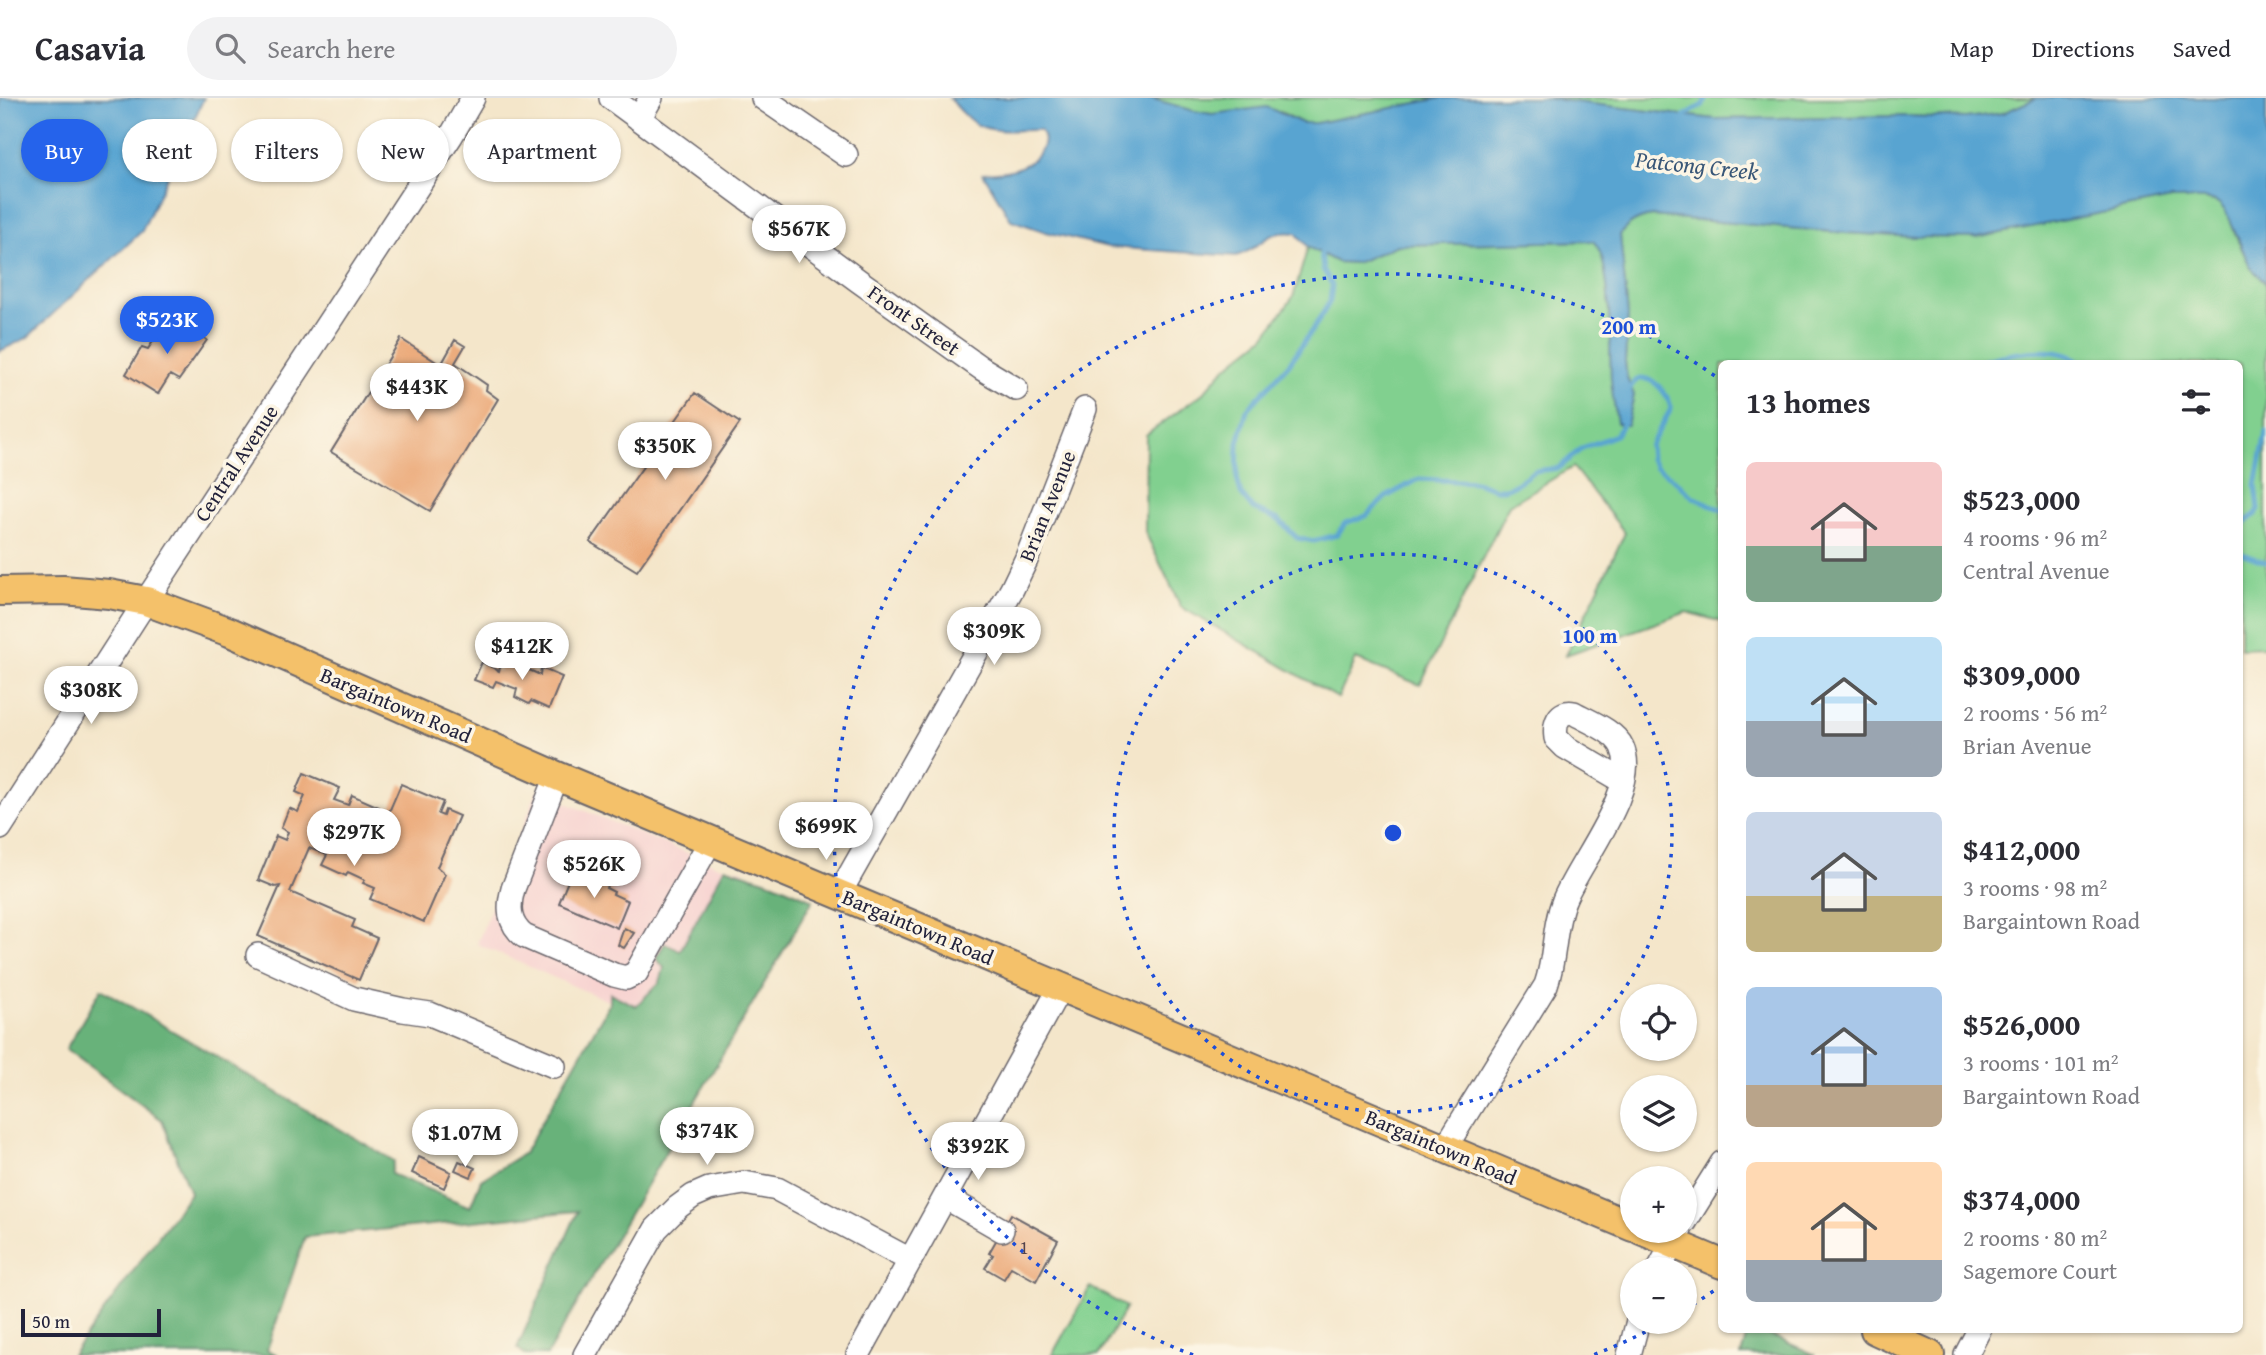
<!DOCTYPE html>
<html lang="en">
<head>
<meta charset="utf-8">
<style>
  :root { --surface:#fff; --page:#f2f2f3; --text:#2b2b33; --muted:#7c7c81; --line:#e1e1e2; --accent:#2563eb }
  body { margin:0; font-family:"Gentium Book Plus",serif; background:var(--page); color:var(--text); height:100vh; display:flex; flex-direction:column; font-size:26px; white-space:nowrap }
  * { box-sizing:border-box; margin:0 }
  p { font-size:23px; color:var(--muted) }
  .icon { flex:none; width:38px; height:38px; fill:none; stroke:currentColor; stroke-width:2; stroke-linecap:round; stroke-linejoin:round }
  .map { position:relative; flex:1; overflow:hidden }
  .panel { position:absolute; left:1718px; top:262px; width:525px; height:973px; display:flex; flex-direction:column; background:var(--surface); border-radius:10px; box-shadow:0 2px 5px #0004 }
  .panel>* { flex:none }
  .guide { position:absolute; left:21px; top:21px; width:665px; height:63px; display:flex; gap:14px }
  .tools { position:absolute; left:1620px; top:886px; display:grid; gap:14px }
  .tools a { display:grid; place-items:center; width:77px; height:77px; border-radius:50%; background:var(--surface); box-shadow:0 2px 5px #0004; font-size:35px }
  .scale { position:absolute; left:21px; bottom:18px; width:140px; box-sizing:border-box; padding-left:7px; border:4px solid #22223b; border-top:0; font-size:19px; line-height:24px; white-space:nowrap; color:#22223b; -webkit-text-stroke:5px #fcf5e5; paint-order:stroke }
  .price { position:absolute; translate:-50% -60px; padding:0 16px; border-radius:24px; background:#fff; color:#222; font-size:23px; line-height:46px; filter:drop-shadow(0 2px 4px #0008) }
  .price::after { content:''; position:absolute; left:50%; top:42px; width:21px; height:16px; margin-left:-10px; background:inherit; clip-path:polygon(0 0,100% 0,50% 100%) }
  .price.current { background:var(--accent); color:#fff }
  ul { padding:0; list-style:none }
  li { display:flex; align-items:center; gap:21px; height:175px; padding:0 28px }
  li span { display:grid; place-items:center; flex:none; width:196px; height:140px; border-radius:10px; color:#555 }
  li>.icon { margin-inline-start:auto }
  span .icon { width:84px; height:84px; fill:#fffc; stroke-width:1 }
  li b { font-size:30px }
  h2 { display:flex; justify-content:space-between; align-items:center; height:84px; padding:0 28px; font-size:30px }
  .tag { padding:0 24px; border-radius:32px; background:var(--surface); box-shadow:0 2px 5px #0004; font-size:24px; line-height:63px }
  .tag.current { background:var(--accent); color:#fff }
  header { display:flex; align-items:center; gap:42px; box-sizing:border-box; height:98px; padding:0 35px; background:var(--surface); border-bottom:2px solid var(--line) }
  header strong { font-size:33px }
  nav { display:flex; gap:38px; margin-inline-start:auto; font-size:24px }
  .search { width:490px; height:63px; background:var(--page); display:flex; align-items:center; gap:18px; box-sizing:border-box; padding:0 24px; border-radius:38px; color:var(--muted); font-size:26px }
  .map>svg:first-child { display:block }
  .built { fill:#f7d0cf }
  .green { fill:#81d08f; stroke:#527965; stroke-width:2 }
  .forest { fill:#68b27a; stroke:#456a5a; stroke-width:2 }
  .water { fill:#59a4d1; stroke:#3e6386; stroke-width:2 }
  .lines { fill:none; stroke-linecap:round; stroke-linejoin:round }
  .stream { stroke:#59a4d1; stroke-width:5 }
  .building { fill:#ecac7d }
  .minor-casing { stroke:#6c676d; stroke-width:26 }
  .major-casing { stroke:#6c676d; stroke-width:32 }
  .minor { stroke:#fff; stroke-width:23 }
  .major { stroke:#f4c16a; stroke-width:28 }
  .ring { fill:none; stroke:#1d4ed8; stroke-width:3.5; stroke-dasharray:3.5 7 }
  .labels { text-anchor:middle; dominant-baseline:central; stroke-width:7; stroke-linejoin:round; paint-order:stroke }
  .number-label { font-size:18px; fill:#54444c }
  .street-label { font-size:21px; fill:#22223b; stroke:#fcf5e5 }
  .water-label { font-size:23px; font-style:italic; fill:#385677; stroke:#fcf5e5 }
  .centre { fill:#1d4ed8; stroke:#fcf5e5; stroke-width:3.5 }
  .ring-label { font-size:21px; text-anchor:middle; font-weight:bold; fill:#1d4ed8; stroke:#fcf5e5; stroke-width:7; stroke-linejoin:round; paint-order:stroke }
</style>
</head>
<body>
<header>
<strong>Casavia</strong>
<div class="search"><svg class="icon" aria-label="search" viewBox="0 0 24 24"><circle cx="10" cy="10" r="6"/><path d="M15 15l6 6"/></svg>Search here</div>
<nav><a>Map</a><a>Directions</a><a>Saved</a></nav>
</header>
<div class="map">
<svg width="2266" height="1257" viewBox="0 0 2266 1257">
  <rect width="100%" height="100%" fill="#fcf5e5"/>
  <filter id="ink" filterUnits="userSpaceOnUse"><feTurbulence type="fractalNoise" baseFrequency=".0143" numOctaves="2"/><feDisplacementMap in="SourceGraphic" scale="14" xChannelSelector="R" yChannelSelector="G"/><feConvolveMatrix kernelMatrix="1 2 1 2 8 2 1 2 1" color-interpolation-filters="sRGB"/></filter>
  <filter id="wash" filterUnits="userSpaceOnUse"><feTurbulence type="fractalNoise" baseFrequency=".00686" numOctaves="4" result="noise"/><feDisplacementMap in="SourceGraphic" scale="28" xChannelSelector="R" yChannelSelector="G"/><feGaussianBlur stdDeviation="1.57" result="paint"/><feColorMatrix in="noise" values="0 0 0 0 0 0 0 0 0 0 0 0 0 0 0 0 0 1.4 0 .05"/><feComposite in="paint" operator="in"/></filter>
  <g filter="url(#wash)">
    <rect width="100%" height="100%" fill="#f4e6ca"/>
    <path class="built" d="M537,693l182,75 25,4 -67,161 -200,-87z"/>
    <path class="green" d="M1150,0h292l-126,25h-14l-21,-11 -69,2 -18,-3z
      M1543,0h494l-34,15 -37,5 -61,-2 -190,3z
      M2200,100l18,4 8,8 12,31 13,27 15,15v364l-26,1v-284h-518v258l-35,-10 -121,43 59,-122 -52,-66 -64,38 -89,180 -64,-26 -18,39 -157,-91 -36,-75 1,-97 57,-42 21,-24 40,-32 29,-40 15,-50 29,15 19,1 41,-18 196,-4c21,19 15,111 19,141 1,14 5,29 8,43l7,-1 7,-29 -7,-17 -2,-16 3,-47 -8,-80c7,-11 19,-17 32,-19l193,17 72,4 59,1 195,-39z
      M1090,1189l36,20 -27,48h-47z"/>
    <path class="forest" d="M725,769l49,16 39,17 -266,455h-21l-9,-7 61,-137 -273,26 -38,113 11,5h-206l118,-162 -28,-73 -96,-71 35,-60 293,172 -3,13 79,33 11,-27 43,-27 86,-150v-10l26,13 24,-24 4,-14 -8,-10 9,-15 15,8z
      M1748,1232h10l58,25h-75z"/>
    <path class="water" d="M0,0h204l-62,133 -115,107 -27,13z
      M949,0h201l44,13 18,3 55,-7 35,16h14l126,-25h101l172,21 190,-3 61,2 37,-5 34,-15h229v185c-5,-5 -11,-10 -15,-16 -10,-15 -21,-60 -36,-66 -14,-4 -30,-2 -44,-2l-195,39 -59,-1 -72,-4 -193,-17c-13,2 -25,8 -32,19l8,80 -3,47 2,16 7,17 -7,30h-7l-3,-2c-2,-15 -5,-29 -6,-44 -2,-28 2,-120 -18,-138l-196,4 -41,18 -19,-1 -29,-15 -12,-14c-34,-4 -33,16 -60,23l-128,-9 -62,-15 -35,-12 -28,-47c12,-1 24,-1 35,-5 14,-5 34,-22 22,-38 -19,-1 -43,4 -62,-5 -11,-5 -20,-18 -29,-27z"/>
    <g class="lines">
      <path class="stream" d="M1684,18l19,-11 3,-7
        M1321,156l2,15 9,16 -2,16 -11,19 -30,44 -42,46 -9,33 -1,35 4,16 12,15 26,11 18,18 17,3 23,-6 8,-12 21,-7 20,-19 33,-18 57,3 19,7h9l9,-3 21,-15 25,-3 23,-20 34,-13 8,-14
        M1974,266c27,-10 87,-23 108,0
        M1629,293c10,-28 39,-3 42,18l-21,37 1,13 5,8 15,10 22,20 29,13
        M2240,442l3,-16 13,-10 3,-5 -3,-24 10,-53
        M2240,455l26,9"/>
    </g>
    <g id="blocks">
      <path class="building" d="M175,220l32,22 -28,40 -9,-5 -12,19 -32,-20 16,-27 6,2 15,-23 5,3z
        M401,241l40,26 14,-25 10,6 -10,17 32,22 -1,5 12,9 -68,112 -99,-59z
        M695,295l45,30 -103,148 -47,-29z
        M503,560l37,17 1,-7 21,9 -13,32 -18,-8 -2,3 -14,-7 2,-8 -21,-8 -3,6 -19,-7 8,-18 17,9z
        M304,675l36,15 -6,12 14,5 4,-10 27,12 -3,7 10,5 15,-35 42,18 -5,12 5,2 2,-6 14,6 -22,51 8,7 -21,48 -54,-23 5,-11 -12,-5 2,-3 -17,-8 -2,4 -24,-11 5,-10 -18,-7 -19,44 65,28 -3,7 25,11 -18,42 -101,-44 22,-50 -5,1 -17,-7 18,-44 9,4 3,-8 -7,-4 8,-20 9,4 7,-16 -9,-4z
        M570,778l16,6 1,-2 8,3 3,-7 11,5 -3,7 8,4 -1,2 15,7 -11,27 -58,-25z
        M624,830l10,5 -10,15 -6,-3z
        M435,1022l18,23 -21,6z
        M419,1059l32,15 -7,16 -32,-15z
        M459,1063l16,7 -4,9 -16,-7z
        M1011,1116l47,26 -22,41 -25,-14 -7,12 -19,-11 8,-13 -4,-2z"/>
    </g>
  </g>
  <g filter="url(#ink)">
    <use href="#blocks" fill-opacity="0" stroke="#6c676d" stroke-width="2"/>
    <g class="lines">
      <defs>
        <path id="minor" d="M611,0l248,183 122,87 35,21
          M763,0l83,57
          M639,21l12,-21
          M557,678l-44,113c-5,18 -5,34 11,47l90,39 12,3 10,-5 75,-133
          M0,730l146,-227 305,-465 22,-38
          M839,796l173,-305 14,-29 59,-151
          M258,857l96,44 49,11 27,4 124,52
          M1445,1050l101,-163c10,-28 7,-58 18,-85 15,-38 77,-112 58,-153 -7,-16 -34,-26 -48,-34 -16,-3 -20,11 -18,25l9,9 58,34
          M945,1099l57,33
          M1685,1124l37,-59
          M1659,1171l21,-39
          M585,1257l71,-126 22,-22 15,-11 16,-7 35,-6 33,6 133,71
          M858,1257l202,-367
          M1629,1257l9,-34
          M1966,1257l13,-25"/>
        <path id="major" d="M0,493l63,-1 46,4 37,7 84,31 327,144 1076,451
          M1641,1132l81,34
          M1875,1232l55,25"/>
      </defs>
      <use href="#minor" class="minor-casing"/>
      <use href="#major" class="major-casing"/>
      <use href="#minor" class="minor"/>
      <use href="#major" class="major"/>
    </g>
  </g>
  <g class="ring">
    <circle cx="1393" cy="735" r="279"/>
    <path d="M1722 1187A559 559 0 0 1 1689 1209M1664 1224A559 559 0 0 1 1593 1257M1193 1257A559 559 0 1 1 1722 283"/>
  </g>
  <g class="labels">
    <g class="number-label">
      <text x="1024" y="1149">1</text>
    </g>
    <g class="street-label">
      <text transform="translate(914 222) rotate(35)">Front Street</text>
      <text transform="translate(236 365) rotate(-57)">Central Avenue</text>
      <text transform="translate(1047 408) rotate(-68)">Brian Avenue</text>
      <text transform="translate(396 607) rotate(23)">Bargaintown Road</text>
      <text transform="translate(918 829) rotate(23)">Bargaintown Road</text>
      <text transform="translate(1441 1049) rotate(23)">Bargaintown Road</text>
    </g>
    <g class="water-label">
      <text transform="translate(1697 67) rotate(6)">Patcong Creek</text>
    </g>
  </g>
  <circle cx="1393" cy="735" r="10" class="centre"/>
  <g class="ring-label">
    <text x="1629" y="236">200 m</text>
    <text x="1590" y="545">100 m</text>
  </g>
</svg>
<div class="tools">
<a><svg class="icon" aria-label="locate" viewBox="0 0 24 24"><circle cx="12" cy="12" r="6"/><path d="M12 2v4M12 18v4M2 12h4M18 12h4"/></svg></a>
<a><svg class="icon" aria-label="layers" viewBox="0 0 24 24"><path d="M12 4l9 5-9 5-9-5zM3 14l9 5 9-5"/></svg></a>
<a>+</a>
<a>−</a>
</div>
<div class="scale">50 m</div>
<b class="price" style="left:799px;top:167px">$567K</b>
<b class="price current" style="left:167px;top:258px">$523K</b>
<b class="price" style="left:417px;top:325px">$443K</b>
<b class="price" style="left:665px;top:384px">$350K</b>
<b class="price" style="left:994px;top:569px">$309K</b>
<b class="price" style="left:522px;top:584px">$412K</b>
<b class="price" style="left:91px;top:628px">$308K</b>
<b class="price" style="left:826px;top:764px">$699K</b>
<b class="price" style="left:354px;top:770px">$297K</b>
<b class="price" style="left:594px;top:802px">$526K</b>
<b class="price" style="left:707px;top:1069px">$374K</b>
<b class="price" style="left:465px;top:1071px">$1.07M</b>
<b class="price" style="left:978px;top:1084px">$392K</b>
<div class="guide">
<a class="tag current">Buy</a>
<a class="tag">Rent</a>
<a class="tag">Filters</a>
<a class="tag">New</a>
<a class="tag">Apartment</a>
</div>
<section class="panel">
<h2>13 homes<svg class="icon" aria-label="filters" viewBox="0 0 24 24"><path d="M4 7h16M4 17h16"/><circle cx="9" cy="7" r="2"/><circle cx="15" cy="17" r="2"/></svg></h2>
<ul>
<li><span style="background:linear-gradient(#f6c9c9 60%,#7fa58c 0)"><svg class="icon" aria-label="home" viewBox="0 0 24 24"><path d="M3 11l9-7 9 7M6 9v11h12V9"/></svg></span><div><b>$523,000</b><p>4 rooms · 96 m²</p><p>Central Avenue</p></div></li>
<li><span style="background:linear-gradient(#bfe0f5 60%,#9aa5b1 0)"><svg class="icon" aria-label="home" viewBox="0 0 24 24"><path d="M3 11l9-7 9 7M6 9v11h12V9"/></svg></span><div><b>$309,000</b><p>2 rooms · 56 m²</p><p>Brian Avenue</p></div></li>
<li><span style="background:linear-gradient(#c9d6e8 60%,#c2b280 0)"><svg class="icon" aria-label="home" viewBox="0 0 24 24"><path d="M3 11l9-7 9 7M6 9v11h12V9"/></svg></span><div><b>$412,000</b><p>3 rooms · 98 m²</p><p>Bargaintown Road</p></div></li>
<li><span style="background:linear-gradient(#a9c7e8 70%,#b9a48a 0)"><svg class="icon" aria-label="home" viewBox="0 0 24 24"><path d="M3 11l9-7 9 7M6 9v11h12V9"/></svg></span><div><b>$526,000</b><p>3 rooms · 101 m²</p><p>Bargaintown Road</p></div></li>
<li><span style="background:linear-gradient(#ffd9b3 70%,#9aa5b1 0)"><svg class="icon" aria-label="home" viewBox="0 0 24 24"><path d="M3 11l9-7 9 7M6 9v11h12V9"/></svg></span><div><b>$374,000</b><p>2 rooms · 80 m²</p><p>Sagemore Court</p></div></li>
</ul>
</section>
</div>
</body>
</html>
